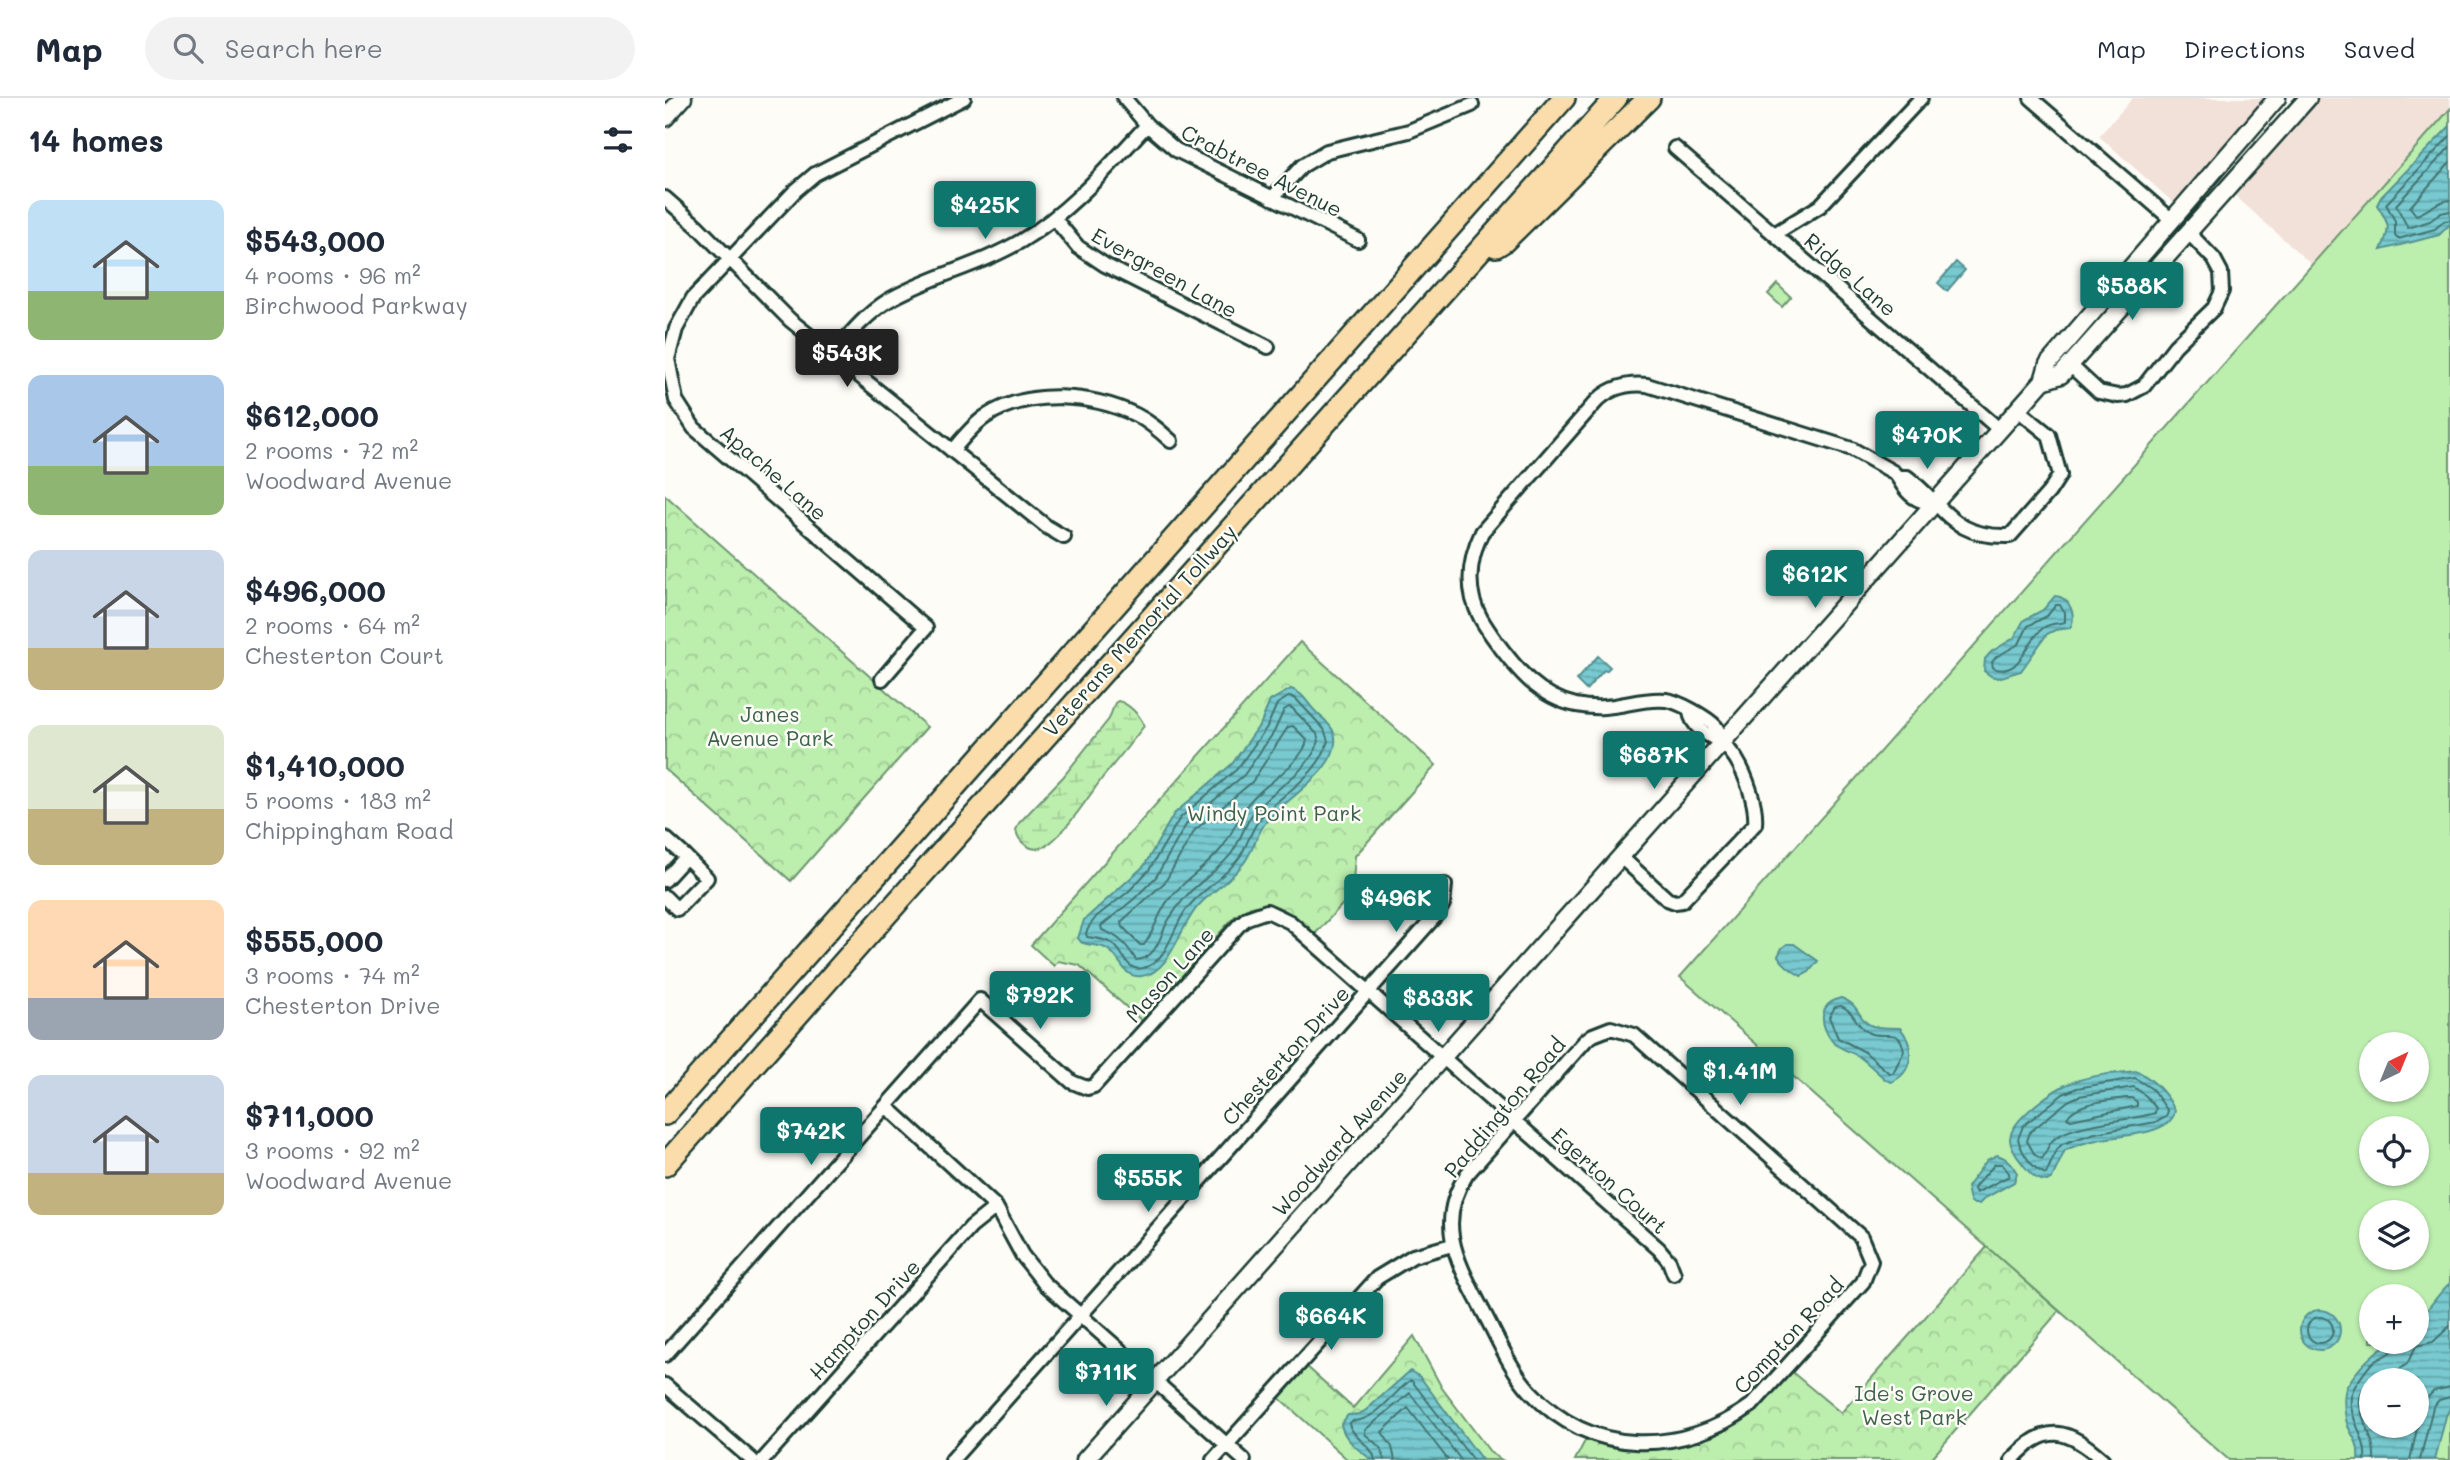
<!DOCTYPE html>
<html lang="en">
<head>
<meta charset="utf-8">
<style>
  :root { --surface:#fff; --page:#f2f2f3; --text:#1f2937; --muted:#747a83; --line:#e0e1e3; --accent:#0f766e }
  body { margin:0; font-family:Mali,sans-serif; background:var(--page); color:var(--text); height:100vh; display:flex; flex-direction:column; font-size:26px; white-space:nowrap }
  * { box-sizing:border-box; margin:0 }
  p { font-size:23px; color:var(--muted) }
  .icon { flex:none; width:38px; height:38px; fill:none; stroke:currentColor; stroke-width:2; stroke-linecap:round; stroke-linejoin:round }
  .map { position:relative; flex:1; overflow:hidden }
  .panel { display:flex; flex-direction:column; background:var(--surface); width:665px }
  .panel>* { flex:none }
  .needle { width:46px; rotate:43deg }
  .controls { position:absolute; left:1694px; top:934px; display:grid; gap:14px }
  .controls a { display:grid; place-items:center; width:70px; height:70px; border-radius:50%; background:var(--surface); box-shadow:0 2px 5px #0004; font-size:35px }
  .price { position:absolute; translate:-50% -60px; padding:0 16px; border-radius:7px; background:var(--accent); color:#fff; font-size:23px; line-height:46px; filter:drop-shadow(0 2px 4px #0008) }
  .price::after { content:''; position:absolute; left:50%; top:42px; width:21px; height:16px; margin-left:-10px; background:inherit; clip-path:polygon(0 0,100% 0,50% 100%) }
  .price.current { background:#222; color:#fff }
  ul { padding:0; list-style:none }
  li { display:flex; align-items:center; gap:21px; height:175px; padding:0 28px }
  li span { display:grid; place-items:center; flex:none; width:196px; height:140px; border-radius:14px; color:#555 }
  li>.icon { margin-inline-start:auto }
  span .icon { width:84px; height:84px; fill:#fffc; stroke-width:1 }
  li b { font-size:30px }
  h2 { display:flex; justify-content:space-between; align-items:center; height:84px; padding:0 28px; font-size:30px }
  header { display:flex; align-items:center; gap:42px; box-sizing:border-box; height:98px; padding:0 35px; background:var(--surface); border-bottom:2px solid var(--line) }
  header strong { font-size:33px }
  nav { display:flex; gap:38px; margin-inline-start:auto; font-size:24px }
  .search { width:490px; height:63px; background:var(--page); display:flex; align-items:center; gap:18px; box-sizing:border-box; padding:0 24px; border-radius:38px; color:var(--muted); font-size:26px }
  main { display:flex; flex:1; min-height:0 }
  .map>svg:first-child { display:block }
  .built { fill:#f2e1d9 }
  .grass { fill:#bceeae; stroke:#6e9671; stroke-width:2; fill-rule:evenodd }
  .wetland { fill:url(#wetland-marsh); stroke:#6e9671; stroke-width:2 }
  .park { fill:url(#park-crowns); stroke:#6e9671; stroke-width:2 }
  .water { fill:url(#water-rules); stroke:#549292; stroke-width:2; fill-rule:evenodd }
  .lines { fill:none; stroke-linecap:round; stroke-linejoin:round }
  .shore { stroke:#437572; stroke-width:2 }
  .street-casing { stroke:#1f3d34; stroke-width:18 }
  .secondary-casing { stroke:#1f3d34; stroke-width:21 }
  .highway-casing { stroke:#1f3d34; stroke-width:26 }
  .street { stroke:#fdfcf7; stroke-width:12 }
  .secondary { stroke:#fdfcf7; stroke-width:16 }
  .highway { stroke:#faddab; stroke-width:21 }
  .labels { text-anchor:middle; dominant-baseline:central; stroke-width:5; stroke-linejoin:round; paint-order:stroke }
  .street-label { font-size:21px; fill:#1f3d34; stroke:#fdfcf7 }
  .park-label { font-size:21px; fill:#3e604c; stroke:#fdfcf7 }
</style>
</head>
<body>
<header>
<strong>Map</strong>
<div class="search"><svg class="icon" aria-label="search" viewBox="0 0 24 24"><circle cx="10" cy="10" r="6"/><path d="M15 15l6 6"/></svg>Search here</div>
<nav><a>Map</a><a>Directions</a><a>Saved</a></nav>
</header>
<main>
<section class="panel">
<h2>14 homes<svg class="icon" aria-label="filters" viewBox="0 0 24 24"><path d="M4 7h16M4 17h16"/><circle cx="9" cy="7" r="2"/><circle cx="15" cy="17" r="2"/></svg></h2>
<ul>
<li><span style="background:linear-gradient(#bfe0f5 65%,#8fb573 0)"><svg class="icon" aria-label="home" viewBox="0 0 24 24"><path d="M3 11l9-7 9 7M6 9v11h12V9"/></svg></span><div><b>$543,000</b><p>4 rooms · 96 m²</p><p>Birchwood Parkway</p></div></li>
<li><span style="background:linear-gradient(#a9c7e8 65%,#8fb573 0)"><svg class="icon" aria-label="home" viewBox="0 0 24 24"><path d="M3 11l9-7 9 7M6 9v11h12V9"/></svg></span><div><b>$612,000</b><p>2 rooms · 72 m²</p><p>Woodward Avenue</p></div></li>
<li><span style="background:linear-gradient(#c9d6e8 70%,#c2b280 0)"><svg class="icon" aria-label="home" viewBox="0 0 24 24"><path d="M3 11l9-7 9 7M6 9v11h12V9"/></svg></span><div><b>$496,000</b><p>2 rooms · 64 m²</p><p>Chesterton Court</p></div></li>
<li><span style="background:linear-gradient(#dfe7d0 60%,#c2b280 0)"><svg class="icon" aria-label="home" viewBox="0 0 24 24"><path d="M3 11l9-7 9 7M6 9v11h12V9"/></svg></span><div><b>$1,410,000</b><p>5 rooms · 183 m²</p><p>Chippingham Road</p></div></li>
<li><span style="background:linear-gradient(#ffd9b3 70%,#9aa5b1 0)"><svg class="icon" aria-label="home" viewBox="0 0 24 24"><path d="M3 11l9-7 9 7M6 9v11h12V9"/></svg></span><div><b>$555,000</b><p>3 rooms · 74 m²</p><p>Chesterton Drive</p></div></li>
<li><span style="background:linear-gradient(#c9d6e8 70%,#c2b280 0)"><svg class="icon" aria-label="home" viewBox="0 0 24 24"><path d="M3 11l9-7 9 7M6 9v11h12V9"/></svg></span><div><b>$711,000</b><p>3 rooms · 92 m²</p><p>Woodward Avenue</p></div></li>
</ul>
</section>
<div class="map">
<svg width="1785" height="1362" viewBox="0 0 1785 1362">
  <defs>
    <pattern id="wetland-marsh" width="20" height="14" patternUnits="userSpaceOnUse" patternTransform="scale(1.75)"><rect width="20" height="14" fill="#bceeae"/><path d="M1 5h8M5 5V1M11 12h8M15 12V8" fill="none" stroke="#a1cd96"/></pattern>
    <pattern id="park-crowns" width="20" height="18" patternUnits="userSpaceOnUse" patternTransform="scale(1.75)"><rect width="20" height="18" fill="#bceeae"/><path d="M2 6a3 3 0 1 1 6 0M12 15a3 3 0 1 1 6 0" fill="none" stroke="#a1cd96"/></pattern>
    <pattern id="water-rules" width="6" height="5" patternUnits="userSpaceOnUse" patternTransform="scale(1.75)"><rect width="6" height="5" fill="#78cad0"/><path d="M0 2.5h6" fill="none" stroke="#62a5aa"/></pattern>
  </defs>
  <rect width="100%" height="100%" fill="#fdfcf7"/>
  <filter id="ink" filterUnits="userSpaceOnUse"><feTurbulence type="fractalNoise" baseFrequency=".0143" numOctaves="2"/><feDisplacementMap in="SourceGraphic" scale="14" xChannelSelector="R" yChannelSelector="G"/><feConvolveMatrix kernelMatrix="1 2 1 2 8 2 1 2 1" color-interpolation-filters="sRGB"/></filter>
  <g filter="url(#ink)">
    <path class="built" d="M1468,0h135l-92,107 -77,-69z
      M1650,0h135v11l-138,156 -81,-73z"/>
    <path class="grass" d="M1785,11v1351h-221l-549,-483zM1706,947h46v45h-46zM1706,1031h46v45h-46zM1706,1115h46v45h-46zM1706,1199h46v45h-46zM1706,1283h46v45h-46z"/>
    <path class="wetland" d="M453,603c10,2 23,15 26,25 -13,17 -27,34 -41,51 -12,16 -41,62 -60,70 -13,6 -25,-6 -27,-17l3,-7 44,-46 46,-58 6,-16z"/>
    <path class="park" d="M1112,186l14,13 -9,10 -14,-13z
      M0,397l262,232 -136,154 -126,-112z
      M635,544l136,123 -81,91 -3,38 -37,40c-28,-24 -46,-43 -81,-17l-92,104 -63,-56 -21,-4 -4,5 -23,-21z
      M1322,1149l72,64 -129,149h-355l12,-23c55,18 116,15 163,-23 16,-12 28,-28 42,-42l49,41z
      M749,1238l28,52 49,65 11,7h-154l-71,-64 28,-31 48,43z"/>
    <path class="water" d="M1785,28v98l-11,11 -58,15c10,-23 9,-25 -4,-45l4,-8z
      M1291,164l9,8 -18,21 -9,-8z
      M1390,498c15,1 22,20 15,32l-15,2 -8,4 -26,37 -23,7 -7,-2 -7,-5 1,-12 6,-7 23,-14 10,-18 19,-10z
      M933,558l12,11 -4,4 -2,-1 -18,20 -10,-10z
      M626,591c12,3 17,16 26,24 7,7 14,11 17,20 11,33 -52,68 -68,89 -10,13 -13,30 -23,42 -12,16 -29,26 -43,40 -21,21 -28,68 -58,72 -20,3 -21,-20 -35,-27 -8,-5 -18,-3 -26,-7l-3,-4 6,-18 60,-54 30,-52 58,-50 29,-41 9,-22z
      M1122,846h7l24,17 -9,11 -8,4c-9,-5 -18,-12 -23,-20l4,-8z
      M1176,900c20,7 16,20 29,27 9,4 20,2 30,3 15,17 14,45 -9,54l-5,-2c-8,-7 -16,-15 -25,-22 -8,-6 -23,-9 -29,-17 -12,-16 -15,-37 9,-43z
      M1472,973c17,9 29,22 38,39 -2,26 -58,25 -78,30 -11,2 -22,6 -32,10l-13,28 -5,3c-11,0 -19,-9 -25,-18 -5,-6 -12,-16 -12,-24 1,-20 45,-51 63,-57 19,-7 43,-9 64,-11z
      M1332,1057c10,3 15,9 20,18l-3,9 -29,16 -6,6h-5l-4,-3 -3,-14 20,-27z
      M1785,1185v125l-4,8 -11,44h-77c2,-22 -9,-24 -12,-41 -2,-10 -3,-25 1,-33 9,-15 30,-40 48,-44 6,-1 15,0 22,0v-20c12,-12 20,-28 33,-39zM1706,1283h46v45h-46z
      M1635 1232a20 20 0 1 1 40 0a20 20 0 1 1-40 0Z
      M745,1273l10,6 62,83h-110c-12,-9 -29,-21 -31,-36l7,-9 11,-1 6,-3z"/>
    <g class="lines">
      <path class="shore" d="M1785,38l-64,68 9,17v15l3,3 37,-10 9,-8 6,-1
        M1785,49l-54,58 12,23 22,-7 11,-8 9,-2
        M1785,64l-40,45 6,8c13,-4 20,-14 34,-15
        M1391,507h4l5,7v10c-7,2 -15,1 -22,6 -17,13 -22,50 -50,40l-1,-6 4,-5 23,-13 9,-18 19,-10z
        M625,598l6,3 28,30 4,12c-9,34 -43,50 -66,75 -11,12 -14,29 -23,42 -13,18 -35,31 -50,48 -16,17 -20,56 -46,62 -16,5 -19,-16 -30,-24 -8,-5 -17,-6 -26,-7l-1,-4 4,-8 7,-9 31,-24 21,-22 31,-52 57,-49 30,-42 10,-23z
        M624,609l3,1 25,26 2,7c-11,32 -44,46 -65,71 -10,12 -13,29 -23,42 -11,14 -27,25 -40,37 -9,9 -16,19 -23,30 -8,14 -11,38 -32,39 -9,-15 -17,-24 -34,-30l-1,-4 33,-27 22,-22 31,-54 57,-48 30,-43 10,-22z
        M628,628l14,14c-2,19 -40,44 -54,58 -15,15 -19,35 -32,51 -14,18 -36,30 -51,49 -12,14 -15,33 -26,47h-4l-18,-19 -1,-4 44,-40 30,-52 57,-48 36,-55z
        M1176,908c14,5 15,21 28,27 16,7 31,-8 35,18l-11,22h-4l-24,-21 -27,-14 -9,-21 6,-10z
        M1470,980l17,11 16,22 -2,6 -10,5 -61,11 -33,11 -6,7 -10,23c-14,-5 -24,-21 -28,-35l5,-13 40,-32 14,-6z
        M1469,989l12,9 10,12 -1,5c-24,8 -86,10 -102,27 -6,6 -7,14 -11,19l-7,-4 -8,-14 3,-9 38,-31 11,-5z
        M1460,1000h7l5,4v4l-66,14 -4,-2c8,-16 41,-17 58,-20z
        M1330,1066h7l7,9v3l-33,17 -2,-4 2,-4z
        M1642 1232a13 13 0 1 1 26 0a13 13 0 1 1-26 0Z
        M1706,1283c-3,4 -8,9 -10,14 -6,19 15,40 13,65
        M1719,1283l23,-17 9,-18 17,-4 17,-16
        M710,1362c-2,-15 -22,-21 -26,-36l3,-3c25,0 40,-28 59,-41l62,80
        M719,1362l-3,-12 -16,-14v-4l45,-37 51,67
        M730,1362l-3,-13 -10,-15 26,-24 40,52
        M1700,1362c3,-24 -22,-48 -12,-70 2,-5 15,-23 19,-27 9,-7 22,-8 24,-21
        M1745,1362l13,-58 11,-11 16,-4
        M1755,1362l13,-53 6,-7 11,-3"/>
      <defs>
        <path id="street" d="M459,0l23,27 29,25 182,90
          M1366,0l141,122
          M1010,50l325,282
          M0,100l32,28 93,94 257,207 17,10
          M607,100l30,-32 25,-15 82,-20 63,-26
          M389,120l24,29 27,18 163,82
          M1111,135l44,-27 101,-108
          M167,257c17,-20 34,-41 57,-55 41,-24 90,-34 132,-59 50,-30 87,-74 126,-116
          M1405,267l29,27 19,4 9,-1 17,-9 31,-40 39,-38 8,-17 -1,-19 -7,-13 -26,-27
          M287,353c10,-12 20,-25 33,-34 43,-29 107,-23 151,-2 14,7 24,16 35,26
          M1234,379h8c39,30 45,61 103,59l39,-44 11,-17 -11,-40 -31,-25
          M217,581l44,-51 -232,-200 -18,-28 -8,-41 8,-30 17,-31 102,-107 20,-17 149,-76
          M1025,613c1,16 19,26 33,31
          M0,740l21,19
          M956,759l46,42 8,3 7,-1 73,-77c2,-19 -9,-49 -19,-65 -4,-6 -9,-11 -13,-17 -2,-5 -4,-11 -7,-15 -8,-9 -38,-26 -50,-27 -30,-3 -54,13 -90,5 -37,-8 -59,-35 -81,-65 -9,-13 -18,-25 -22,-41 -6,-24 -1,-46 9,-67l112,-128c14,-16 32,-21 53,-19l205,64 41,23c6,5 7,10 11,15 8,12 18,15 31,17
          M0,782l21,-23 21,21 -30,31 -12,-12
          M946,930l23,7 227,202 10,24 -8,21 -111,123c-70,51 -161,53 -222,-14 -20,-22 -32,-52 -46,-78 -24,-47 -51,-88 -17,-139l119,-134 7,-5z
          M222,1009l109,100 26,48 22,28 200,177
          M0,1257l315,-355 92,82 15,6 7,-2 145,-161 8,-7 20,-7 23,11 369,327 10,12 5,13
          M0,1287l87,75
          M98,1362l208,-233 25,-20
          M287,1362l486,-547 5,-9 2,-19
          M548,1362l164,-182 36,-22 39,-11
          M1347,1362c34,-39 56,-31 91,0"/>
        <path id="secondary" d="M0,20l18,-20
          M1378,283l18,-6 247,-277
          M420,1362l958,-1079 5,-17 229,-266"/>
        <path id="highway" d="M831,148l8,-5 145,-143
          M0,1016l899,-1016
          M0,1067l194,-220 757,-847"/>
      </defs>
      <use href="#street" class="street-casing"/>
      <use href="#secondary" class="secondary-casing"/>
      <use href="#highway" class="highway-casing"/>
      <use href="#street" class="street"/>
      <use href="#secondary" class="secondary"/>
      <use href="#highway" class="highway"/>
    </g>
  </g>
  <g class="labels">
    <g class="street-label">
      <text transform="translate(597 72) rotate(27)">Crabtree Avenue</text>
      <text transform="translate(500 174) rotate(29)">Evergreen Lane</text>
      <text transform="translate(1186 176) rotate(41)">Ridge Lane</text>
      <text transform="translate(109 374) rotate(41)">Apache Lane</text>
      <text transform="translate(474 532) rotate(-48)">Veterans Memorial Tollway</text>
      <text transform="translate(504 876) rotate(-48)">Mason Lane</text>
      <text transform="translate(620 957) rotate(-48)">Chesterton Drive</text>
      <text transform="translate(839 1009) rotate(-50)">Paddington Road</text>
      <text transform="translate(674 1044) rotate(-48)">Woodward Avenue</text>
      <text transform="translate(945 1082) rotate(42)">Egerton Court</text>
      <text transform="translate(199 1221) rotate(-48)">Hampton Drive</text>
      <text transform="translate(1123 1237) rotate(-47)">Compton Road</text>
    </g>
    <g class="park-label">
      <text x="105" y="615">Janes<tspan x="105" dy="24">Avenue Park</tspan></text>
      <text x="609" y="714">Windy Point Park</text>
      <text x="1249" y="1294">Ide's Grove<tspan x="1249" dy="24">West Park</tspan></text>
    </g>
  </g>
</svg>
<div class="controls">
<a><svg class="needle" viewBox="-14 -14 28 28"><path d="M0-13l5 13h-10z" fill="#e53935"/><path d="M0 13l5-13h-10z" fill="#747a83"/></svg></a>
<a><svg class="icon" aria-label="locate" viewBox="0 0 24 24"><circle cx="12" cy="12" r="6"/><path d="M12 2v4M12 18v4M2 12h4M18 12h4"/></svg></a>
<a><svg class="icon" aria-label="layers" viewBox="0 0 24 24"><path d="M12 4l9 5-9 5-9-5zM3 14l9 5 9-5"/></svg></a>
<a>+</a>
<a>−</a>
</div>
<b class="price" style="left:320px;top:143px">$425K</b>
<b class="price" style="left:1467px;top:224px">$588K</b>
<b class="price current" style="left:182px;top:291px">$543K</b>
<b class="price" style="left:1262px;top:373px">$470K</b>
<b class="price" style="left:1150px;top:512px">$612K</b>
<b class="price" style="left:989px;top:693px">$687K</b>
<b class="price" style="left:731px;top:836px">$496K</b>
<b class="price" style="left:375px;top:933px">$792K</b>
<b class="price" style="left:773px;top:936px">$833K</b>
<b class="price" style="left:1075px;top:1009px">$1.41M</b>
<b class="price" style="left:146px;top:1069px">$742K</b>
<b class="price" style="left:483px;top:1116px">$555K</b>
<b class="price" style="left:666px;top:1254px">$664K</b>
<b class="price" style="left:441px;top:1310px">$711K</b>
</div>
</main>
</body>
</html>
